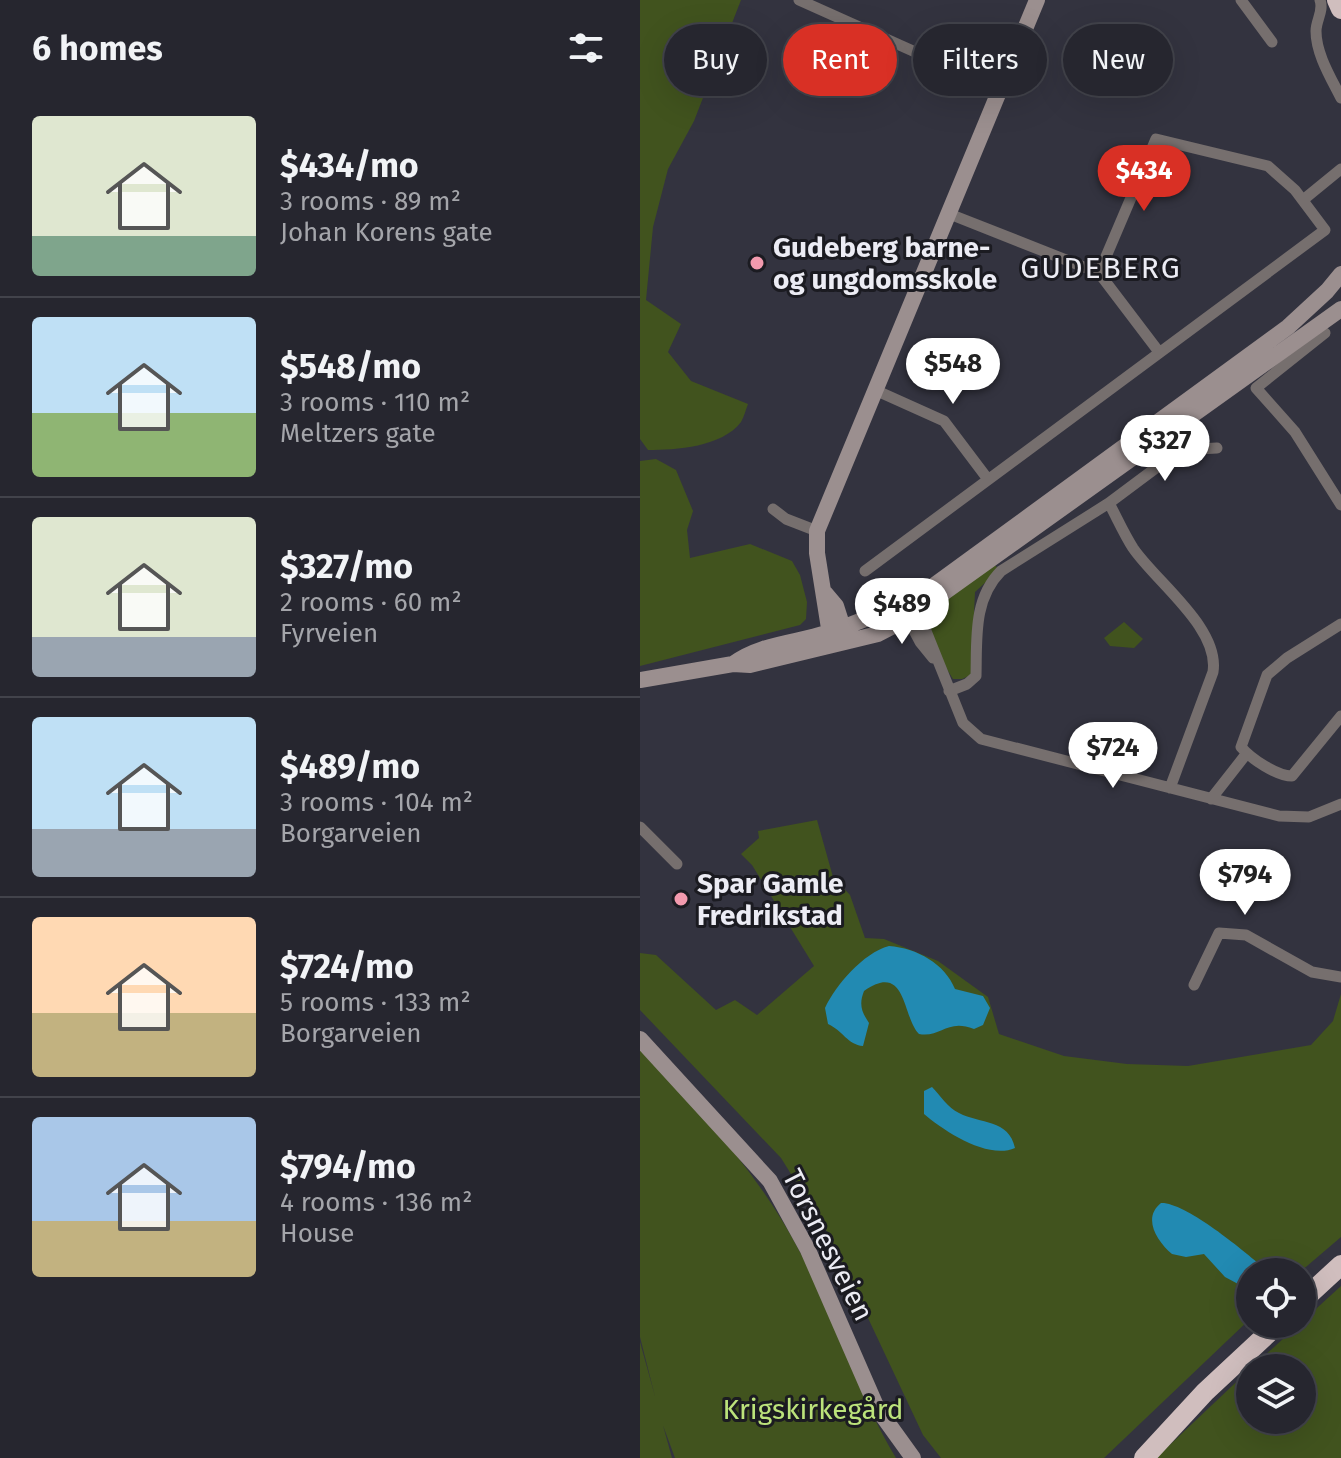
<!DOCTYPE html>
<html lang="en">
<head>
<meta charset="utf-8">
<style>
  :root { --surface:#26262f; --page:#32323b; --text:#f1f3f6; --muted:#a4a5aa; --line:#42434b; --accent:#d93025 }
  body { margin:0; font-family:"Fira Sans",sans-serif; background:var(--page); color:var(--text); height:100vh; display:flex; flex-direction:column; font-size:30px; white-space:nowrap }
  * { box-sizing:border-box; margin:0 }
  p { font-size:26px; color:var(--muted) }
  .icon { flex:none; width:44px; height:44px; fill:none; stroke:currentColor; stroke-width:2; stroke-linecap:round; stroke-linejoin:round }
  .map { position:relative; flex:1; overflow:hidden }
  .drawer { display:flex; flex-direction:column; background:var(--surface); width:640px }
  .drawer>* { flex:none }
  .guide { position:absolute; left:24px; top:24px; width:556px; height:72px; display:flex; gap:16px }
  .fabs { position:absolute; left:596px; top:1258px; display:grid; gap:16px }
  .fabs a { display:grid; place-items:center; width:80px; height:80px; border-radius:50%; background:var(--surface); box-shadow:0 8px 32px #0002,0 0 0 2px var(--line); font-size:40px }
  .price { position:absolute; translate:-50% -68px; padding:0 18px; border-radius:28px; background:#fff; color:#222; font-size:26px; line-height:52px; filter:drop-shadow(0 2px 4px #0008) }
  .price::after { content:''; position:absolute; left:50%; top:48px; width:24px; height:18px; margin-left:-12px; background:inherit; clip-path:polygon(0 0,100% 0,50% 100%) }
  .price.current { background:var(--accent); color:#fff }
  ul { padding:0; list-style:none }
  li { display:flex; align-items:center; gap:24px; height:200px; padding:0 32px }
  li+li { border-top:2px solid var(--line) }
  li span { display:grid; place-items:center; flex:none; width:224px; height:160px; border-radius:8px; color:#555 }
  li>.icon { margin-inline-start:auto }
  span .icon { width:96px; height:96px; fill:#fffc; stroke-width:1 }
  li b { font-size:34px }
  h2 { display:flex; justify-content:space-between; align-items:center; height:96px; padding:0 32px; font-size:34px }
  .pill { padding:0 28px; border-radius:36px; background:var(--surface); box-shadow:0 8px 32px #0002,0 0 0 2px var(--line); font-size:28px; line-height:72px }
  .pill.current { background:var(--accent); color:#fff }
  main { display:flex; flex:1; min-height:0 }
  .map>svg:first-child { display:block }
  .green { fill:#41531e }
  .water { fill:#228ab2 }
  .lines { fill:none; stroke-linecap:round; stroke-linejoin:round }
  .street { stroke:#766f6e; stroke-width:11 }
  .secondary { stroke:#9b8f8f; stroke-width:16 }
  .highway { stroke:#d0bebe; stroke-width:20 }
  .poi-dot { fill:#f29aae; stroke:#1b1b21; stroke-width:3 }
  .labels { text-anchor:middle; dominant-baseline:central; stroke-width:6; stroke-linejoin:round; paint-order:stroke }
  .poi-label { font-size:28px; font-weight:bold; fill:#ececf4; stroke:#1b1b21; text-anchor:start }
  .street-label { font-size:28px; fill:#ececf4; stroke:#1b1b21 }
  .park-label { font-size:28px; fill:#bce37b; stroke:#1b1b21 }
  .neighbourhood-label { font-size:30px; letter-spacing:2px; fill:#ececf4; stroke:#1b1b21 }
</style>
</head>
<body>
<main>
<section class="drawer">
<h2>6 homes<svg class="icon" aria-label="filters" viewBox="0 0 24 24"><path d="M4 7h16M4 17h16"/><circle cx="9" cy="7" r="2"/><circle cx="15" cy="17" r="2"/></svg></h2>
<ul>
<li><span style="background:linear-gradient(#dfe7d0 75%,#7fa58c 0)"><svg class="icon" aria-label="home" viewBox="0 0 24 24"><path d="M3 11l9-7 9 7M6 9v11h12V9"/></svg></span><div><b>$434/mo</b><p>3 rooms · 89 m²</p><p>Johan Korens gate</p></div></li>
<li><span style="background:linear-gradient(#bfe0f5 60%,#8fb573 0)"><svg class="icon" aria-label="home" viewBox="0 0 24 24"><path d="M3 11l9-7 9 7M6 9v11h12V9"/></svg></span><div><b>$548/mo</b><p>3 rooms · 110 m²</p><p>Meltzers gate</p></div></li>
<li><span style="background:linear-gradient(#dfe7d0 75%,#9aa5b1 0)"><svg class="icon" aria-label="home" viewBox="0 0 24 24"><path d="M3 11l9-7 9 7M6 9v11h12V9"/></svg></span><div><b>$327/mo</b><p>2 rooms · 60 m²</p><p>Fyrveien</p></div></li>
<li><span style="background:linear-gradient(#bfe0f5 70%,#9aa5b1 0)"><svg class="icon" aria-label="home" viewBox="0 0 24 24"><path d="M3 11l9-7 9 7M6 9v11h12V9"/></svg></span><div><b>$489/mo</b><p>3 rooms · 104 m²</p><p>Borgarveien</p></div></li>
<li><span style="background:linear-gradient(#ffd9b3 60%,#c2b280 0)"><svg class="icon" aria-label="home" viewBox="0 0 24 24"><path d="M3 11l9-7 9 7M6 9v11h12V9"/></svg></span><div><b>$724/mo</b><p>5 rooms · 133 m²</p><p>Borgarveien</p></div></li>
<li><span style="background:linear-gradient(#a9c7e8 65%,#c2b280 0)"><svg class="icon" aria-label="home" viewBox="0 0 24 24"><path d="M3 11l9-7 9 7M6 9v11h12V9"/></svg></span><div><b>$794/mo</b><p>4 rooms · 136 m²</p><p>House</p></div></li>
</ul>
</section>
<div class="map">
<svg width="701" height="1458" viewBox="0 0 701 1458">
  <rect width="100%" height="100%" fill="#33333f"/>
  <path class="green" d="M0,0h101l-47,121 -26,48 -15,58 -7,73 35,24 -13,28 23,29 57,23c-2,5 -4,13 -7,18 -19,25 -65,28 -93,28l-8,-11z
    M16,459l20,11 17,41 -6,19 3,28 60,-14 42,17 8,14 7,27 -1,17 -6,6 -160,41v-205z
    M355,565l4,5 -24,22 -4,83 -9,4h-9l-37,-59z
    M484,622l19,17 -9,9 -24,-2 -6,-8z
    M177,820l16,57 17,18 15,43 19,1 54,22 50,36 11,37 65,22 63,8 61,2 123,-21 22,-24 8,-27v243l-41,35h-50v47l-146,139h-163l-18,-23 -94,-200 -48,-77 -141,-148v-57l16,2 60,55 19,-10 22,15 57,-49 -62,-101 -11,-11 18,-16 -1,-7z
    M0,1049c62,63 120,126 161,205 34,66 56,139 95,204h-221l-14,-38 -21,-83z
    M701,1286v172h-185l94,-89v51h52v-52h-51z
    M0,1342l32,116h-32z"/>
  <path class="water" d="M249,946c28,2 56,18 66,43l28,7 7,12 -7,17 -9,4c-27,-11 -33,9 -55,5 -17,-17 -12,-73 -55,-43 -5,13 -3,20 5,32l-6,23c-15,-1 -21,-16 -35,-22l-3,-16c11,-23 38,-55 64,-62z
    M292,1087c8,8 16,21 27,26 21,11 50,6 56,35 -27,12 -71,-17 -91,-34v-23z
    M521,1203c23,-1 77,43 97,60v6l-8,3v7l-10,6 -15,-8 -21,-23 -18,3 -14,-3c-15,-13 -30,-36 -11,-51z"/>
  <g class="lines">
    <path class="street" d="M159,0l201,90
      M601,0l31,42
      M680,0c4,11 -4,20 -4,31 0,23 15,47 25,67
      M663,200l38,-31
      M307,213l152,60 60,79
      M685,333l-69,55 39,44 46,73
      M235,390l69,31 43,57
      M469,503c8,15 15,31 24,45 23,34 87,80 80,124l-43,116
      M133,509l13,10 31,12
      M225,571l460,-341 -30,-40 -27,-24 -112,-27 -57,134
      M276,606l47,117 18,16 298,77 30,1 32,-13
      M264,612l16,30 13,16
      M701,624l-54,34 -20,17 -26,72c10,12 36,29 51,29l49,-60
      M309,691l18,-7 9,-8c1,-37 -3,-77 25,-105l108,-68 71,-53 37,-2
      M571,799l36,-46
      M0,827l37,37
      M554,985l25,-52 27,2 66,37 29,5"/>
    <path class="secondary" d="M185,593l11,13 9,28
      M191,641l-14,-88v-22l220,-531
      M93,664c27,-20 62,-21 94,-31 34,-11 66,-25 98,-41l363,-265 39,-36 14,-17
      M0,680l93,-16 17,1 128,-31 29,-15 434,-310
      M0,1039l130,142 38,69 69,158 36,50"/>
    <path class="highway" d="M697,0l4,9
      M662,1301l39,-36
      M504,1458l61,-66 73,-68"/>
  </g>
  <g class="poi-dot">
    <circle cx="117" cy="263" r="8"/>
    <circle cx="41" cy="899" r="8"/>
  </g>
  <g class="labels">
    <g class="poi-label">
      <text x="133" y="247">Gudeberg barne-<tspan x="133" dy="32">og ungdomsskole</tspan></text>
      <text x="57" y="883">Spar Gamle<tspan x="57" dy="32">Fredrikstad</tspan></text>
    </g>
    <g class="street-label">
      <text transform="translate(188 1245) rotate(63)">Torsnesveien</text>
    </g>
    <g class="park-label">
      <text x="173" y="1409">Krigskirkegård</text>
    </g>
    <g class="neighbourhood-label">
      <text x="461" y="268">GUDEBERG</text>
    </g>
  </g>
</svg>
<div class="fabs">
<a><svg class="icon" aria-label="locate" viewBox="0 0 24 24"><circle cx="12" cy="12" r="6"/><path d="M12 2v4M12 18v4M2 12h4M18 12h4"/></svg></a>
<a><svg class="icon" aria-label="layers" viewBox="0 0 24 24"><path d="M12 4l9 5-9 5-9-5zM3 14l9 5 9-5"/></svg></a>
</div>
<b class="price current" style="left:504px;top:213px">$434</b>
<b class="price" style="left:313px;top:406px">$548</b>
<b class="price" style="left:525px;top:483px">$327</b>
<b class="price" style="left:262px;top:646px">$489</b>
<b class="price" style="left:473px;top:790px">$724</b>
<b class="price" style="left:605px;top:917px">$794</b>
<div class="guide">
<a class="pill">Buy</a>
<a class="pill current">Rent</a>
<a class="pill">Filters</a>
<a class="pill">New</a>
</div>
</div>
</main>
</body>
</html>
